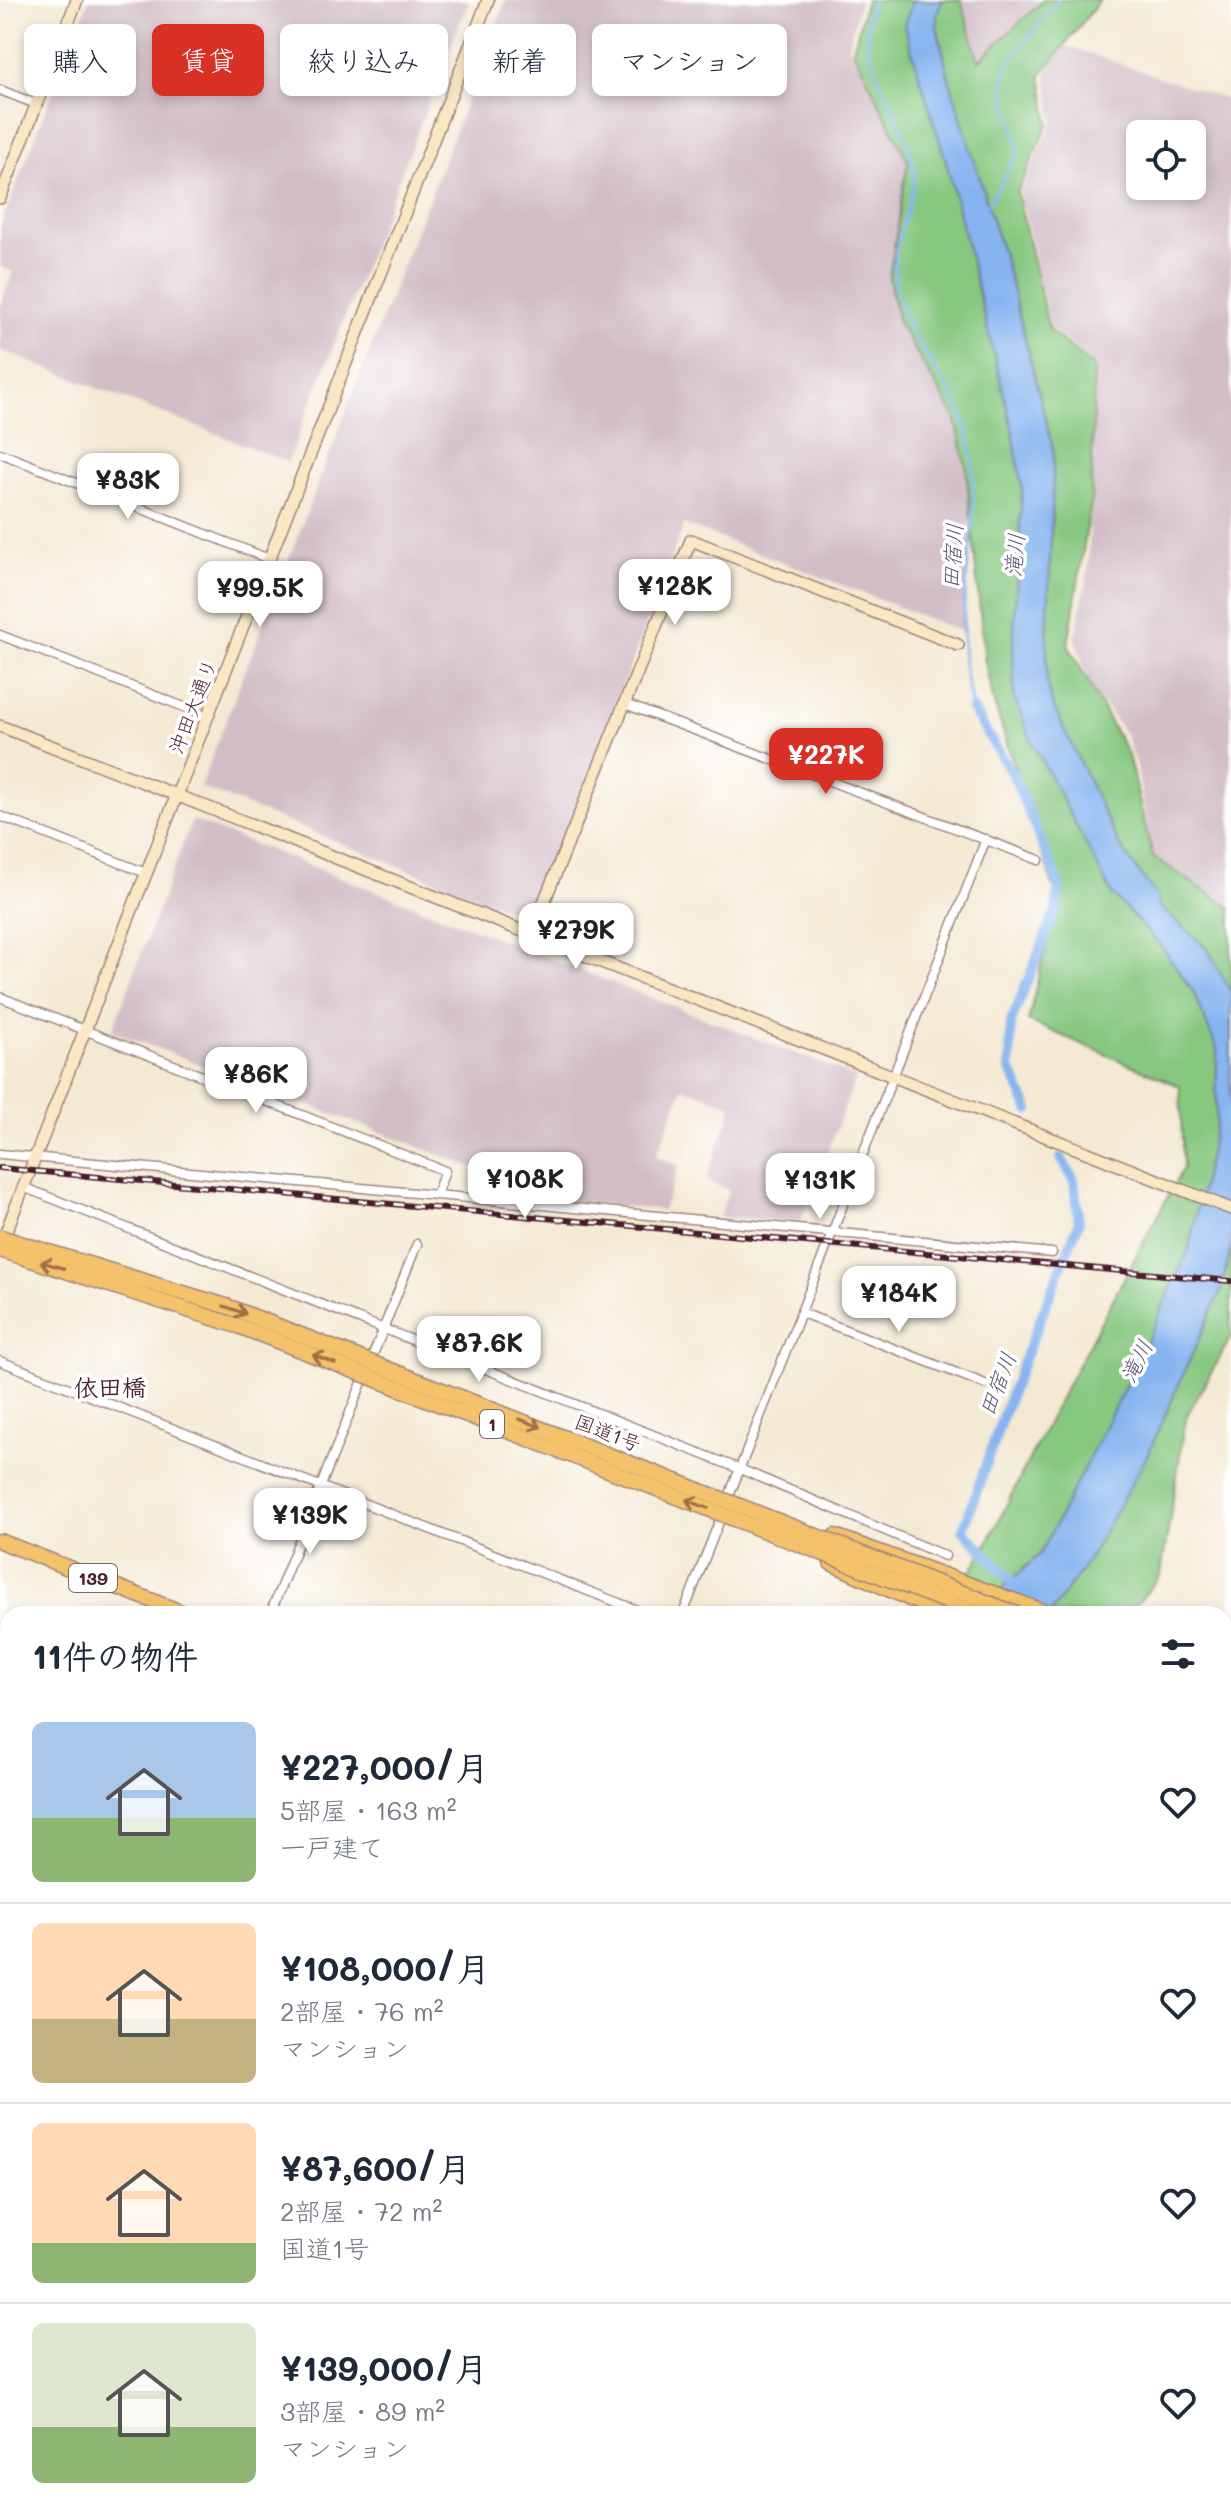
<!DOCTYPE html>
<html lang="ja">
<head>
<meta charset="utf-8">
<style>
  :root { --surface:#fff; --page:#f6f6f7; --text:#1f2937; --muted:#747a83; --line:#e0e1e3; --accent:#d93025 }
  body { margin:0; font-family:Mali,"Klee One",sans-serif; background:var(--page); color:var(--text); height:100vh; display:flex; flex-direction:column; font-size:30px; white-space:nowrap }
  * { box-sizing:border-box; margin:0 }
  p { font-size:26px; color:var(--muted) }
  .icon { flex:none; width:44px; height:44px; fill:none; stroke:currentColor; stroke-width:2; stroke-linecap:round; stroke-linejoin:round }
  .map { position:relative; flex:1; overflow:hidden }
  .side { position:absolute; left:0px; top:1606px; width:1232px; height:914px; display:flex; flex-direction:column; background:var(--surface); border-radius:24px 24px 0 0; box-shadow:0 4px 12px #0003 }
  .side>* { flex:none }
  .top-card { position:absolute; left:24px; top:24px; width:800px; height:72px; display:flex; gap:16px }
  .fabs { position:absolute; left:1126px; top:120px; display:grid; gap:16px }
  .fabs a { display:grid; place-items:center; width:80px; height:80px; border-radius:12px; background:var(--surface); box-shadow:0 4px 12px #0003; font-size:40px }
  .price { position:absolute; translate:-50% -68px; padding:0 18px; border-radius:16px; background:#fff; color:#222; font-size:26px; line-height:52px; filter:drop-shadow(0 2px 4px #0008) }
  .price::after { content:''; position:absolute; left:50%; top:48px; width:24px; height:18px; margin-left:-12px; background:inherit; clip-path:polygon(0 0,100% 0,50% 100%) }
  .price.selected { background:var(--accent); color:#fff }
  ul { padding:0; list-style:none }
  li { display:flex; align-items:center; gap:24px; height:200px; padding:0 32px }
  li+li { border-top:2px solid var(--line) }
  li span { display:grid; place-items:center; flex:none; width:224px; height:160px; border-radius:12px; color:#555 }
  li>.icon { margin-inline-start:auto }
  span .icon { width:96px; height:96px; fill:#fffc; stroke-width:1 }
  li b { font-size:34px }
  h2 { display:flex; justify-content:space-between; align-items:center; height:96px; padding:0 32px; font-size:34px }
  .pill { padding:0 28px; border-radius:12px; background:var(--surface); box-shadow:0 4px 12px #0003; font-size:28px; line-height:72px }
  .pill.selected { background:var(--accent); color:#fff }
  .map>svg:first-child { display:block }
  .industrial { fill:#d2bdc6; fill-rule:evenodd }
  .green { fill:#86c880; stroke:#687456; stroke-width:2 }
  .water { fill:#85b4f0; stroke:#686a8e; stroke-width:2 }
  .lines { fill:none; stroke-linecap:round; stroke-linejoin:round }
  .stream { stroke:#85b4f0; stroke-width:3 }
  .canal { stroke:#85b4f0; stroke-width:10 }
  .street-casing { stroke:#9f847f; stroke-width:11 }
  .secondary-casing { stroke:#9f847f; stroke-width:14 }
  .primary-casing { stroke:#9f847f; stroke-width:15 }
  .highway-casing { stroke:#9f847f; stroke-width:17 }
  .street { stroke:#fff; stroke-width:8 }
  .secondary { stroke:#fae7c3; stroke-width:11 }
  .primary { stroke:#f3c26a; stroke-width:12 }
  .highway { stroke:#f3c26a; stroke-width:14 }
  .rail-casing { stroke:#4a1f2b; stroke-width:6 }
  .rail { stroke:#fff; stroke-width:3; stroke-dasharray:9; stroke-linecap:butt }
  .highway-bridge-casing { stroke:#9f847f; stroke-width:17; stroke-linecap:butt }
  .highway-bridge { stroke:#f3c26a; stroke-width:14 }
  .oneway { stroke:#9e704a }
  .labels { text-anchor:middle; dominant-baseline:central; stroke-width:7; stroke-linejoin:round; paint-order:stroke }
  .shield { fill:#fff; stroke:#80626b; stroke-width:2 }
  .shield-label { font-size:18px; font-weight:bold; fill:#4a1f2b }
  .street-label { font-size:20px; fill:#4a1f2b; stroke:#fff }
  .water-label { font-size:22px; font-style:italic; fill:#5f5370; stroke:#fff }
  .quarter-label { font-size:24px; font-weight:bold; fill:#4a1f2b; stroke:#fff }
</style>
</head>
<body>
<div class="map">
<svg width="1231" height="2519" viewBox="0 0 1231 2519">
  <rect width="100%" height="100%" fill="#fff"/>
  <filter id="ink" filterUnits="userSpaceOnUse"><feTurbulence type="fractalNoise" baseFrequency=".0125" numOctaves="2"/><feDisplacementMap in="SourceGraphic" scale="16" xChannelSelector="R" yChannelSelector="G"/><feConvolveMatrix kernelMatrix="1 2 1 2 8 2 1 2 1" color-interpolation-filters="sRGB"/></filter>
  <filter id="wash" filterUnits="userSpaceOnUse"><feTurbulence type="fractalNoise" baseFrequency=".006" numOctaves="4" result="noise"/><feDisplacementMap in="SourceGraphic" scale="32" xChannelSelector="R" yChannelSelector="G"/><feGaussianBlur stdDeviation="1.8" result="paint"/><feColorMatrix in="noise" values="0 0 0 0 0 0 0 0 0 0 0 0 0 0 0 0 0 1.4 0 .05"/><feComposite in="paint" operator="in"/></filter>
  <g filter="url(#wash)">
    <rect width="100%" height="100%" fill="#f4e9d3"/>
    <path class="industrial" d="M89,0h380l-181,462 -288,-112v-44l13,-34 -13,-6v-39z
      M506,0h354l-11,46 63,124 -23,106 9,44 58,99 14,84 -7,129 -279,-108 -150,396 -334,-133z
      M962,0h78l-60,59z
      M1064,45l167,56v807l-78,-51 -16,-89 -12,-34 -37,-52 -13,-45 13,-65 8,-207 -45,-36 -31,-138 33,-69 -7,-48zM1140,134h52v52h-52z
      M192,820l664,257 -55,145 -82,-5 10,-27 -24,-9 28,-75 -50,-19 -27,69 23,10 -16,44 -103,-10 -448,-169z
      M1224,2467l7,1v51h-404l3,-7h394z
      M374,2512h445l-4,7h-424z"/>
    <path class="green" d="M866,0h95l18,61 64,-61h57l-59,75 8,48 -32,69 32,138 45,37 -3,134 -23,144 60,110 25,102 78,51v429l-45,80 -25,157 -32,40h-184l40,-66 72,-144 126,-236 -3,-82 -152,-65 29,-123 -64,-198 -8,-38 -19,-195 -10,-48 -58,-97 -9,-43 19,-118 -55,-111z"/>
    <path class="water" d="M913,0h30l-6,13v13l12,52 58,190 47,185 -7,190v42l6,21 66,139 39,53v7l49,43 24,44v255l-10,43 -75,168 -59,104 -37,52h-69l24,-28 36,-33 95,-188 52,-113 28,-130 1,-73 -24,-58 -34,-47 -47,-50 -81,-154 -17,-43 -1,-52 9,-157 -9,-56 -67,-271 -42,-135z
      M0,1897l8,2v84l-8,-4z
      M1224,2360h7v75h-7z"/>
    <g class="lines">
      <path class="stream" d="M873,0c-23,64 31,104 40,166 5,35 -21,72 -19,107 5,69 65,106 76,170 12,73 -12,145 -6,218 1,16 6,32 8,48
        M984,205l5,-2 30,-52 -16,-64 4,-22 51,-65"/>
      <path class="canal" d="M972,709l41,66 46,110 -3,25 -45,112 -1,46 19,42
        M1018,1587l-55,-57 50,-143 66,-165 -5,-42 -13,-22"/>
    </g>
  </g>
  <g filter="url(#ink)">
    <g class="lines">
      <defs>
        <path id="street" d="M0,90l36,14
          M0,453l269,106
          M0,635l207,81
          M625,704l414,156
          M0,816l146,57
          M0,997l445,174 -9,24
          M0,1154l1052,99
          M23,1187l717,282 205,87
          M802,1313l183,71
          M0,1361l647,253
          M270,1614l147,-370
          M683,1614l303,-775
          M0,1723l8,3
          M1224,1768l7,-4
          M0,1862l8,1
          M0,2053l8,4
          M1224,2155l7,-16
          M1224,2178l7,3
          M1224,2241l7,-15
          M1224,2292l7,4
          M1224,2464h7
          M71,2512l6,7
          M53,2519l6,-7
          M119,2519l7,-4 6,4
          M169,2519l4,-7"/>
        <path id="secondary" d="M0,198l77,-198
          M0,726l1231,483
          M531,934l160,-394 267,105
          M2,1242l486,-1242
          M0,2006l8,4
          M1224,2019l7,3
          M0,2310l8,6
          M0,2386l8,3
          M193,2512l5,7
          M235,2519l2,-7"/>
        <path id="primary" d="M1224,1680l7,-16
          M821,2519l4,-7"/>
        <path id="highway" d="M835,1536l216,78
          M0,1541l186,73
          M831,1563l112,51
          M1224,1638l7,-6
          M1224,1757l7,-6"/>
      </defs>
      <use href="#street" class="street-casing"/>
      <use href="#secondary" class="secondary-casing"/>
      <use href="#primary" class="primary-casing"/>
      <use href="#highway" class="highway-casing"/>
      <use href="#street" class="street"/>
      <use href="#secondary" class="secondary"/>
      <use href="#primary" class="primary"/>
      <use href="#highway" class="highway"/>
      <defs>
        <path id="rail" d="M0,1168l1231,113
          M0,2366l8,4
          M334,2512l16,7"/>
      </defs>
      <use href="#rail" class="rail-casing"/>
      <use href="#rail" class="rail"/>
      <defs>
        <path id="highway-bridge" d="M0,1237l229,70 788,307
          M0,1250l241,77 737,287
          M1224,1696l7,3
          M1224,1711l7,2"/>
      </defs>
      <use href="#highway-bridge" class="highway-bridge-casing"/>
      <use href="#highway-bridge" class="highway-bridge"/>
    </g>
    <defs><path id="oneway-shaft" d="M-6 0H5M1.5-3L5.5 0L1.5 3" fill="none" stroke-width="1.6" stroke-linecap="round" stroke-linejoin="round" transform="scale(2)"/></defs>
    <g class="oneway">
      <use href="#oneway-shaft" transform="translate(52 1265) rotate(-164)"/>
      <use href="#oneway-shaft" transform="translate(235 1310) rotate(20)"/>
      <use href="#oneway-shaft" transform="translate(324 1359) rotate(-159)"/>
      <use href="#oneway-shaft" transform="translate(530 1423) rotate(21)"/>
      <use href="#oneway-shaft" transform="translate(697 1504) rotate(-159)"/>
    </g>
  </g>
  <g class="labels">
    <g class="shield">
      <rect x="480" y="1410" width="24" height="28" rx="6"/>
      <rect x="69" y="1564" width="48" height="28" rx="6"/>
    </g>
    <g class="shield-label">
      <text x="492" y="1424">1</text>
      <text x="93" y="1578">139</text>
    </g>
    <g class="street-label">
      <text transform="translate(192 706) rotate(-69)">沖田大通り</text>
      <text transform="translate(608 1432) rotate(21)">国道1号</text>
    </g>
    <g class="water-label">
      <text transform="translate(1014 555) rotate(-85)">滝川</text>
      <text transform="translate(952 556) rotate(-86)">田宿川</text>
      <text transform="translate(1136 1361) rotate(-63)">滝川</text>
      <text transform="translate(997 1384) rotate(-69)">田宿川</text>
    </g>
    <g class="quarter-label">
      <text x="110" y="1386">依田橋</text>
    </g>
  </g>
</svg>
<div class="fabs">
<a><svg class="icon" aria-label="locate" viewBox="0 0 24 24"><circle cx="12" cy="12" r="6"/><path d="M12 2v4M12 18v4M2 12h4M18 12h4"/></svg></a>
</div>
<b class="price" style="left:128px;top:521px">¥83K</b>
<b class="price" style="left:675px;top:627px">¥128K</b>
<b class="price" style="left:260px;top:629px">¥99.5K</b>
<b class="price selected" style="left:826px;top:796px">¥227K</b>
<b class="price" style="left:576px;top:971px">¥279K</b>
<b class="price" style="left:256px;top:1115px">¥86K</b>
<b class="price" style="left:525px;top:1220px">¥108K</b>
<b class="price" style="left:820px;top:1221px">¥131K</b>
<b class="price" style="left:899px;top:1334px">¥184K</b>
<b class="price" style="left:479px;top:1384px">¥87.6K</b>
<b class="price" style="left:310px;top:1556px">¥139K</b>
<div class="top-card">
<a class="pill">購入</a>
<a class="pill selected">賃貸</a>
<a class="pill">絞り込み</a>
<a class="pill">新着</a>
<a class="pill">マンション</a>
</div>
<section class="side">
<h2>11件の物件<svg class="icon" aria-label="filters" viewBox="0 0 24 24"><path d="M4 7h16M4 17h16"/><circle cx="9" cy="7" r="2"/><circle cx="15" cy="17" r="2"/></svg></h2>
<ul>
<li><span style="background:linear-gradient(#a9c7e8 60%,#8fb573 0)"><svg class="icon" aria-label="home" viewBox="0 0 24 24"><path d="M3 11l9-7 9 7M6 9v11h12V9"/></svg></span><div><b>¥227,000/月</b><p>5部屋 · 163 m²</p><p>一戸建て</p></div><svg class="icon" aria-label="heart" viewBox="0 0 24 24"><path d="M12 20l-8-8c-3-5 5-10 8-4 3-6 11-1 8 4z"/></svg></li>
<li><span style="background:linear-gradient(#ffd9b3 60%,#c2b280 0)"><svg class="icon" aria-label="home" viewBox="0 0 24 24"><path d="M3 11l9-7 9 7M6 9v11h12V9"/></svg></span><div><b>¥108,000/月</b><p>2部屋 · 76 m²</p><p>マンション</p></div><svg class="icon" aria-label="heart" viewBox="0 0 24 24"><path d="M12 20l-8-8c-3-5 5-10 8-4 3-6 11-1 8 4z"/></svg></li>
<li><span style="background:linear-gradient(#ffd9b3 75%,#8fb573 0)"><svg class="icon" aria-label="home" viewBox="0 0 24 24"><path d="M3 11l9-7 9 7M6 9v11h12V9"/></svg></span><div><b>¥87,600/月</b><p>2部屋 · 72 m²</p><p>国道1号</p></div><svg class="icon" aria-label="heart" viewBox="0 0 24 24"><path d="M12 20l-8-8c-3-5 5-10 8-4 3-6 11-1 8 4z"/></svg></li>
<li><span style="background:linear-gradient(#dfe7d0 65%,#8fb573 0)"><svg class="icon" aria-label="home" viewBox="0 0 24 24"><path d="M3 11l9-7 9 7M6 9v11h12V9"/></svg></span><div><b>¥139,000/月</b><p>3部屋 · 89 m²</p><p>マンション</p></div><svg class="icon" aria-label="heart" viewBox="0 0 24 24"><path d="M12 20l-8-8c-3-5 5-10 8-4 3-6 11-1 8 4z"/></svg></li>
</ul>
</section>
</div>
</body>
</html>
